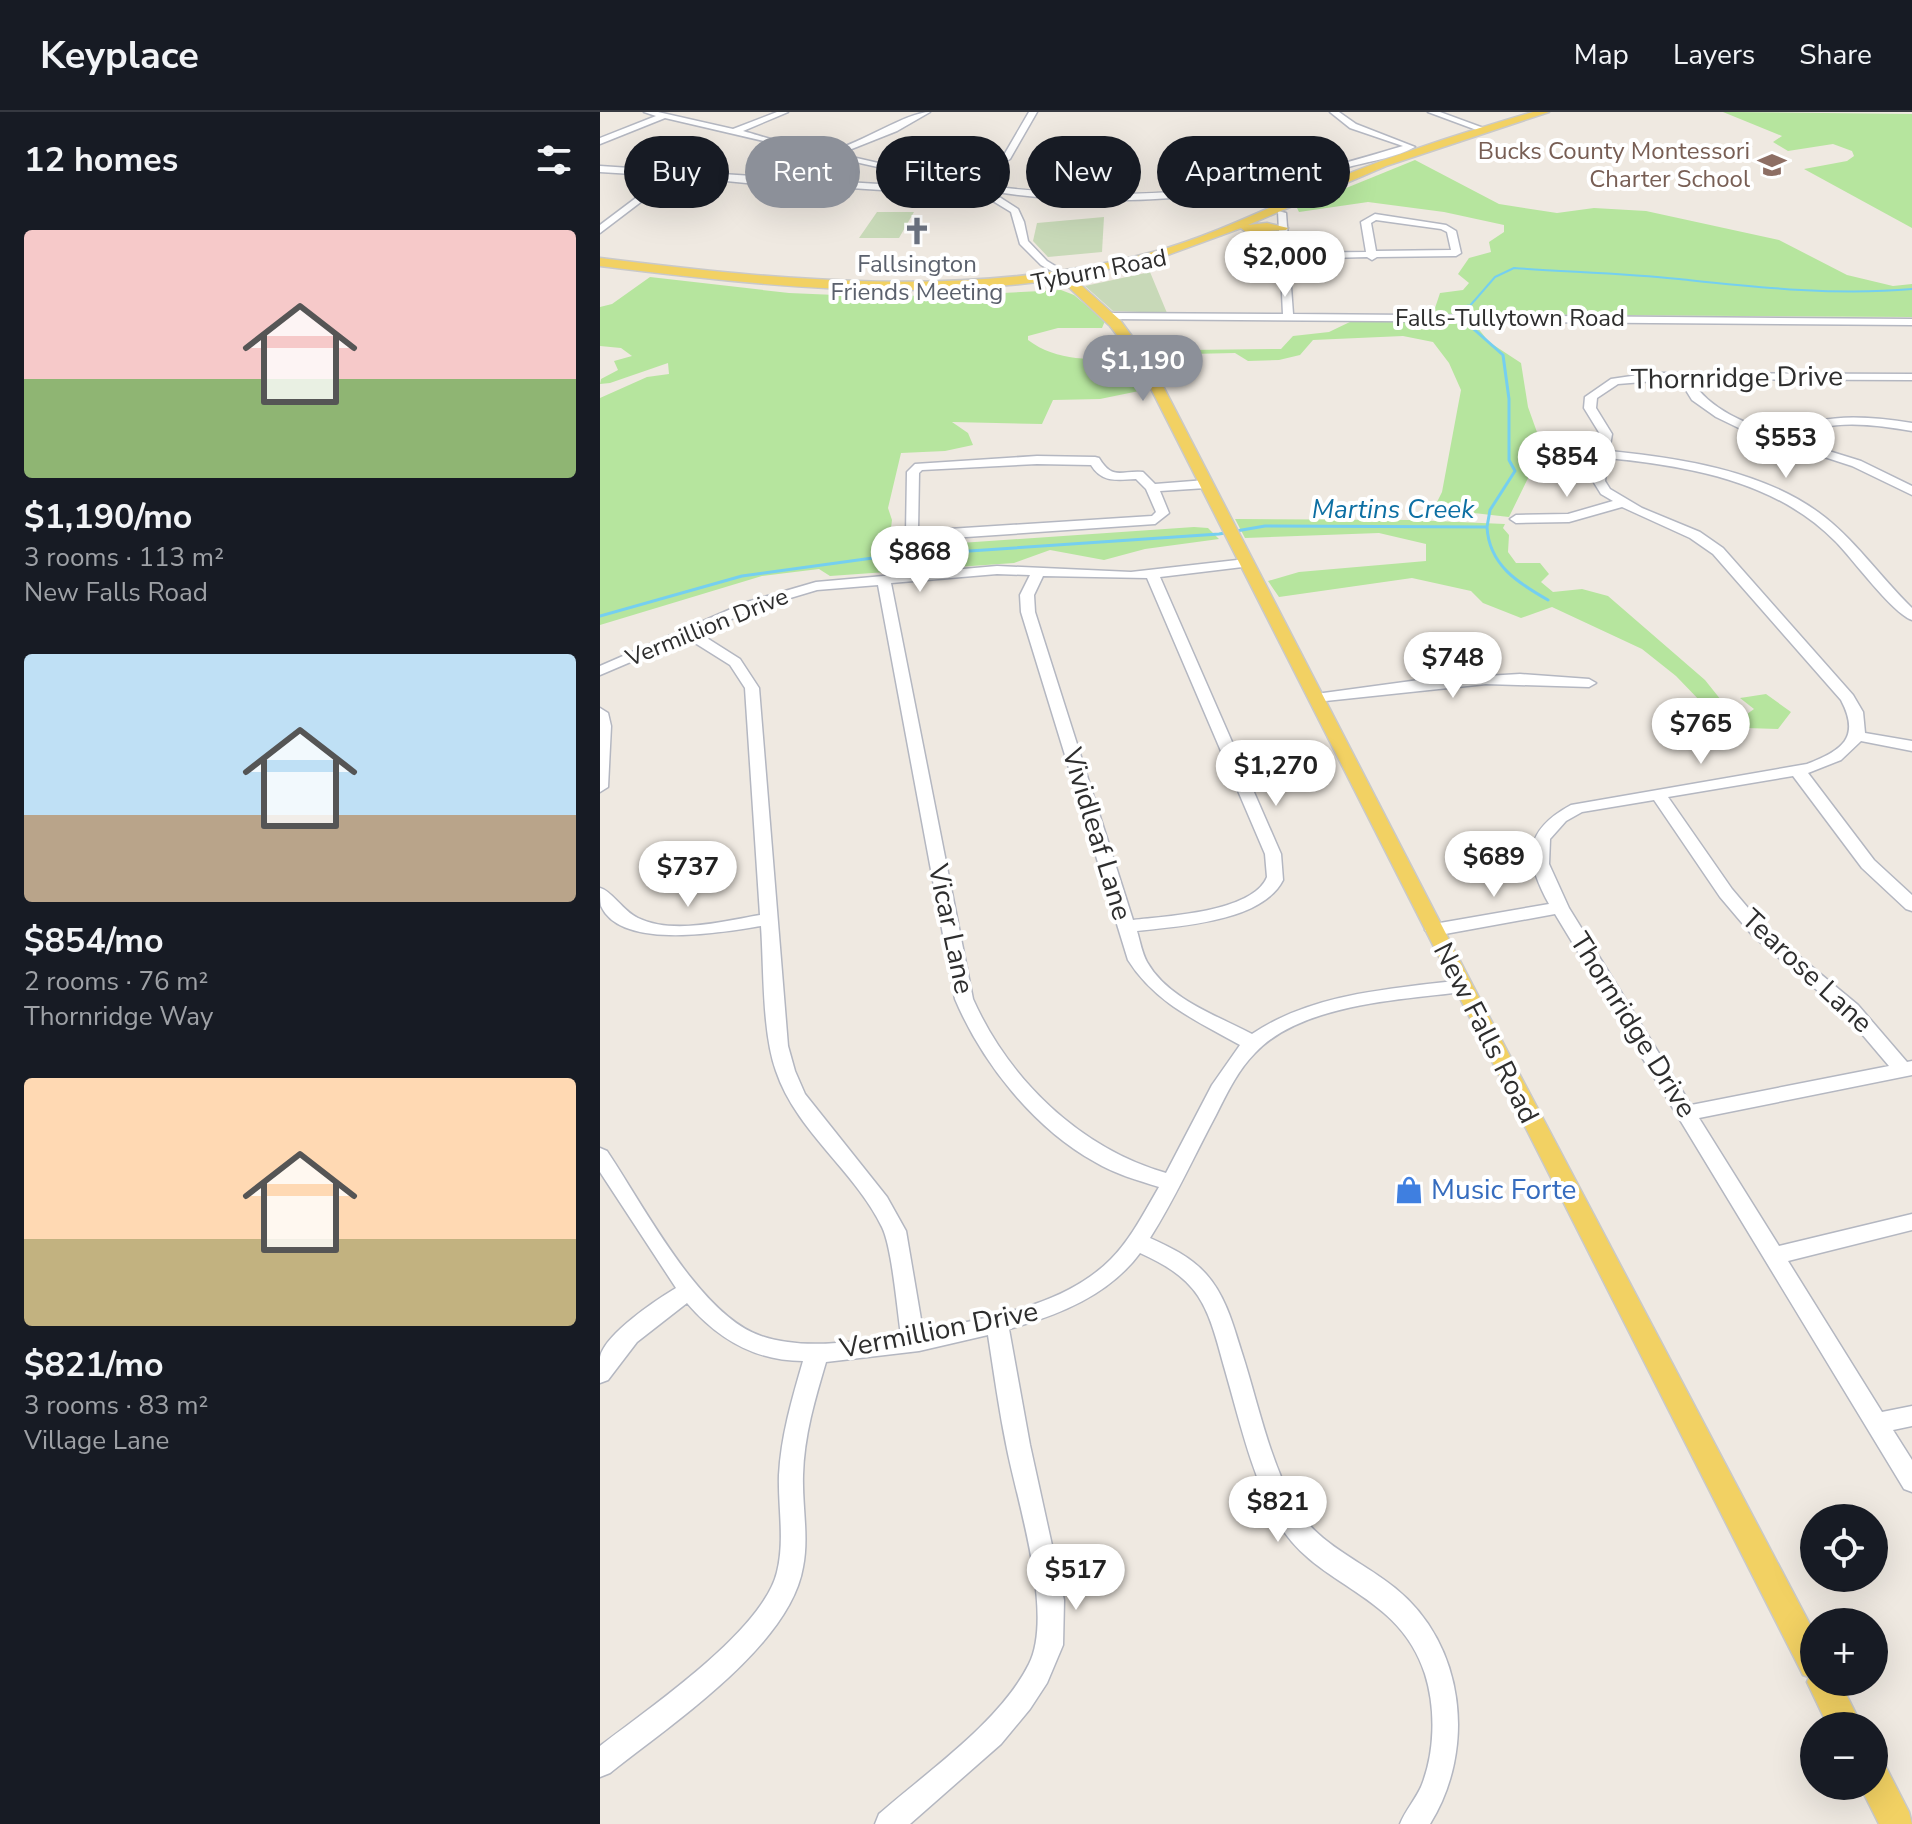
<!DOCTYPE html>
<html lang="en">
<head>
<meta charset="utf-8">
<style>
  :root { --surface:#171b24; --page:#20242c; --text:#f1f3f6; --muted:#9ea1a6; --line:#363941; --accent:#8c9099 }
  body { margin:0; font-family:"Nunito Sans",sans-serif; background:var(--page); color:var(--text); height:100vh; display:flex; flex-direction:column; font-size:30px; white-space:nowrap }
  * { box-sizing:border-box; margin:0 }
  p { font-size:26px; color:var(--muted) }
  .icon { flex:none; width:44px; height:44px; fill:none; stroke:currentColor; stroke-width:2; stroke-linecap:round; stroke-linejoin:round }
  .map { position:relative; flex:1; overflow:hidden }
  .drawer { display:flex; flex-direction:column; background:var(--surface); width:600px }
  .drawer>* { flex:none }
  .banner { position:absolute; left:24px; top:24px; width:760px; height:72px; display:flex; gap:16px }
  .tools { position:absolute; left:1200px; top:1392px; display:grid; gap:16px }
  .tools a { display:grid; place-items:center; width:88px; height:88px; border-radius:50%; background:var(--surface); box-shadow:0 8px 32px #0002; font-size:40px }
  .price { position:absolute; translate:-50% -68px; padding:0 18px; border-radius:28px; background:#fff; color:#222; font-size:26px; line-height:52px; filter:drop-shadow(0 2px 4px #0008) }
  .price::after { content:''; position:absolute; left:50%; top:48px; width:24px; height:18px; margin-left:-12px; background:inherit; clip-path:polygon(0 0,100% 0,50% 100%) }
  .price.selected { background:var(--accent); color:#fff }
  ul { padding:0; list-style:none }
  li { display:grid; align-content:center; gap:16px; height:424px; padding:0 24px }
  li span { display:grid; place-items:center; height:248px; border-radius:8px; color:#555 }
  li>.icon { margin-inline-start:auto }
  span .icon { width:144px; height:144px; fill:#fffc; stroke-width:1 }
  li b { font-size:34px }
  h2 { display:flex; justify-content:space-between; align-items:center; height:96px; padding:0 24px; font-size:34px }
  .pill { padding:0 28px; border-radius:36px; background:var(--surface); box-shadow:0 8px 32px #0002; font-size:28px; line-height:72px }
  .pill.selected { background:var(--accent); color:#fff }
  header { display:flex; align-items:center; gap:48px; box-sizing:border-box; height:112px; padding:0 40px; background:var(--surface); border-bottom:2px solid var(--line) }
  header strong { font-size:38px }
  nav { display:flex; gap:44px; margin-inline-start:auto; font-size:28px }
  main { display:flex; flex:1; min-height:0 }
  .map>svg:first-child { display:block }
  .green { fill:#b6e59e }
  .cemetery { fill:#c8d9b8 }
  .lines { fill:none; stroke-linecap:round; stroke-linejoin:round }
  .stream-far1 { stroke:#75cff0; stroke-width:2 }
  .stream { stroke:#75cff0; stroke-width:3 }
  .minor-casing { stroke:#b4b7c1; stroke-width:3 }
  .major-casing { stroke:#c9c9c9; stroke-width:3 }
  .minor { fill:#fff; fill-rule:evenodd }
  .major { fill:#f2d163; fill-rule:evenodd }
  .labels { text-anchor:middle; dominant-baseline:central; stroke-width:8; stroke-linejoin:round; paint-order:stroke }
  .far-education-label { font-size:24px; fill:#785e54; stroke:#fff; text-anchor:end }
  .far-worship-label { font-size:24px; fill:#5b616d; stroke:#fff }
  .far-street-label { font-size:24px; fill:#2e2e2e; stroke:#fff }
  .far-water-label { font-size:26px; font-style:italic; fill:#0d6fa3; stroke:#fff }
  .street-label { font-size:28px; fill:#2e2e2e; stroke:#fff }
  .shop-label { font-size:28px; fill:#366cbe; stroke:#fff; text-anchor:start }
</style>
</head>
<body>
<header>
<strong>Keyplace</strong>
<nav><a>Map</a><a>Layers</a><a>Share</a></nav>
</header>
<main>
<section class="drawer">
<h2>12 homes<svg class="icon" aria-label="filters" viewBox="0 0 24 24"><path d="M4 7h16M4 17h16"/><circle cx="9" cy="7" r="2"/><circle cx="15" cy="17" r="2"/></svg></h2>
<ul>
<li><span style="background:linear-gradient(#f6c9c9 60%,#8fb573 0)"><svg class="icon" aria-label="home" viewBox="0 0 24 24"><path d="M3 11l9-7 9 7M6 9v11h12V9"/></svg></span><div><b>$1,190/mo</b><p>3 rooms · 113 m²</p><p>New Falls Road</p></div></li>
<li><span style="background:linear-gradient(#bfe0f5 65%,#b9a48a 0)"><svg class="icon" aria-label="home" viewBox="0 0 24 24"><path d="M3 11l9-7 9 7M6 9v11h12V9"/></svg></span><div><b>$854/mo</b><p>2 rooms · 76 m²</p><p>Thornridge Way</p></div></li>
<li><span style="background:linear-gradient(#ffd9b3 65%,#c2b280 0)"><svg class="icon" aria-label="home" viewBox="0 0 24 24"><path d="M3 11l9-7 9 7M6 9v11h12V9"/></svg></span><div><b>$821/mo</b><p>3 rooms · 83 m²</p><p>Village Lane</p></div></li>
</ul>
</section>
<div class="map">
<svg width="1312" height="1712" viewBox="0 0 1312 1712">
  <rect width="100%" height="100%" fill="#efe9e1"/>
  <path class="green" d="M1123,0l189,2v114l-108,-59 43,-8 7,-5 -2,-5 -19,-7 -45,7 -15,-9 9,-6z
    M815,48l84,44 58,9 37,-5 52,3 133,29 68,35 46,11 19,-2v33l-479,-3 7,-21 23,-3 6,-7 -11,-9 11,-16 22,-6 -2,-10 15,-10v-7l-60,-13 -76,-10 -69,10 -2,-4z
    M50,165l139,16 47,2 104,1 121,-6 13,5 31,26 -3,7h-44l-30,8v4c29,22 65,19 100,20l16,30 -44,9 -47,1 -11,24 -90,-2 16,11 5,12 -28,6 -44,2 -13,55 4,12 -3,24 14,3 291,-20 14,1 11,11 -74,10 -41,11 -54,-10 -36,13 -184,13 -11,-7 -57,7 -162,49v-227l47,-21 22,-3 -1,-11 -58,20 -10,1 1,-5 17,-9 -4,-9 18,-5 -11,-8 -21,-2v-39l12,-3z
    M754,208l119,2 16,20 32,21 7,44 10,28 -6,35 -23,47 -44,-5 -29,-8 6,-12 19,-102 -12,-27 -16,-21 -30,-6 -90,4 -13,15 -21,5 -31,1 -13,-8 -89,2 41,-5 94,-1 12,-13 36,-4z
    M635,407l177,1 93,4 -2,4 6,7 -1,17 8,11h24l9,11 -8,8 12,10 29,-3 26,7 97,84 20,25 22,9 7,-5 -14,-11 26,-4 25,18 -13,17 -32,-1 -43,-24 -27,-28 -34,-27 -90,-42 -31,11 -38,-15 -12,-12 -59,-13 -133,19 -11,-16 31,-9 127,-11v-17l-47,-11 -134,5z"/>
  <path class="cemetery" d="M277,100h37l-15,26h-40z
    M504,105l-2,35 -54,5 -15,-16 4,-18z
    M550,160l17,41 -54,-2 -28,-25z"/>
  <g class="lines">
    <path class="stream-far1" d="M868,196l27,-31 19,-9c55,4 111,5 165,11 77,8 156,17 233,10"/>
    <path class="stream" d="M887,415c2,38 31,56 61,73
      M0,504l142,-40 138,-19 339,-23 46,-8 222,1 3,-17 25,-39 -6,-11v-61l-6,-44 -35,-31v-18"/>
    <defs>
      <path id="minor" d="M44,0h14l75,17 44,-17h11l-45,19c17,5 76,23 90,19 27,-6 74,-38 97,-38l-33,19 -58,23 118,27 47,-26 25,-43h8l-27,47 -43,24c107,16 217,15 324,-7 38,-8 75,-19 112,-30l-53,-18 -20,-16h9l17,12 59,23c-18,10 -43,14 -63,19 -117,33 -242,44 -362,25l28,18 6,13 4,19 19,20 18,11 2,2 -5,3 -21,-12 -21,-21 -9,-32 -28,-17 2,-4 -161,-36 -43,23 179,11 4,3 -4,3 -188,-12 -5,2 -92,-9 -75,57v-8l65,-49 -65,-4v-6l169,11 46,-24 -150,-35 -65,26v-6l56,-22z
        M828,0h12l49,18 -7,2z
        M678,99l8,2 3,40 77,-1 -5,-30 14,-8 71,11 10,6 5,22 -5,3 -79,1 -5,3 -5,-3 -78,2 4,55 619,5v6l-804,-6 -5,-3 5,-3 175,1zM776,108l65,9 6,3 4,18 -75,1 -5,-28z
        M1052,261l260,1v6l-222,-1c21,32 55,44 90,56 41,-23 86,-19 132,-12v8c-41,-7 -84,-13 -122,8l71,22 51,25v9l-60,-29 -105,-34 -31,-15 -24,-17 -13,-21 -61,5 -21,14 -1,10 16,26 -3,17c70,7 151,19 209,61 36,26 62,65 94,96v12c-20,-7 -59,-61 -77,-79 -59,-60 -147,-75 -227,-83l-3,23 5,8 32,19 58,24 23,16 130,147 10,17 2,21 47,8v10l-51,-10 -20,19 -33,13 66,87 38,35v16l-6,-2 -44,-41 -69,-92 -125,21 64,92 33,39 93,77 49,57 5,-1v14l-213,43 80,128 133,-32v16l-124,31 94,151 30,-6v20l-19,4 19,30v32l-8,-3 -349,-575 -121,22 -9,-6 9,-6 115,-20c-25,-45 -26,-73 22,-99l236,-41c35,-14 54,-26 34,-64l-128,-146 -23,-16 -68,-31 -53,15 -53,1 -6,-4 6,-4 52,-1 45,-13 -12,-7 -8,-13 7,-47 -16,-26 1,-11 26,-18zM1054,688l66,97 33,39 91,77 45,53 -198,39 -122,-197 -20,-44 1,-25 16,-18 16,-9z
        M437,344l58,1 4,1c14,23 22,12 44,14l12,12 51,-4 6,4 -6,4 -46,3 9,22 -14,11 -233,16 -16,-7 1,-61 8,-8zM437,352l54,1c11,18 25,15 45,14l10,10 10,23 -4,4 -234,15 1,-58 3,-3z
        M646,447l7,4 -2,3 -91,11 121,277 2,26c-21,42 -105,46 -146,51 3,10 5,22 10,31 21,37 69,53 105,72 61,-41 138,-45 210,-54l9,6 -9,6c-63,8 -161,12 -207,61 -17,17 -28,40 -39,62 -22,41 -41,84 -66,123 20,9 41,19 56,36 19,21 27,50 35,76 17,52 27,106 53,154 23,41 67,56 101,84 71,57 81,162 35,236h-30c5,-13 15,-24 21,-37 14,-34 15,-78 4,-113 -26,-82 -108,-86 -146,-150 -27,-47 -39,-102 -54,-154 -7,-24 -13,-53 -27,-74 -14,-21 -36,-33 -58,-43 -31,42 -81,62 -131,76l21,116 34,155 -1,45 -16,38 -17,26 -29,35 -91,80h-35l4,-10c49,-43 121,-92 150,-150 25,-50 -11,-160 -22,-215 -8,-38 -13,-76 -19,-114l-69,16 -93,11c-11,37 -22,74 -23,113 -1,31 6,62 0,92 -13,79 -133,158 -193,206l-10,4v-31c48,-37 163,-115 177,-174 8,-31 1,-65 2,-97 2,-39 13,-76 24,-114 -48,0 -85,-22 -116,-58l-50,39 -29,38 -8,3c0,-8 0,-18 0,-26 5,-23 56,-57 76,-69l-76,-116v-24l7,3c36,53 92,164 154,185 44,15 96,5 140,-1 -4,-26 -9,-88 -19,-108 -27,-56 -86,-96 -106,-156 -14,-39 -12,-102 -15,-145 -37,6 -140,25 -160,-20 -1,-5 -1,-13 -1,-18 12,3 23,23 38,30 35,17 86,3 122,-3l-15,-227 -15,-23 -43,-27 -87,37v-9l147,-64 69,-20 181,-16 134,6zM397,462l33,1 -10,20 1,17 107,348c27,43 69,61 112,85l-28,40 -46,88c-86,-25 -157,-93 -193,-174l-82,-416zM443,464l104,2 118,276 2,23c-14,35 -100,39 -134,43l-98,-308 -1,-17zM278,473l77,414c27,64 79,129 140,163 20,12 42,18 64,25 -14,24 -28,52 -48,72 -47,48 -126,59 -188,72l-17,-100 -19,-34 -82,-103 -10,-23 -7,-25 -29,-358 -19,-29 -41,-26 58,-25 60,-18z
        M920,562l69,5 7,4 -7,4 -103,-3 -170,18 -7,-4 7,-4 103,-14z
        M0,596l8,5 3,13 -3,61 -8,5z"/>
      <path id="major" d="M933,0h16l-163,54 -138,59 19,-2 21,5 -2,2 -40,2 -5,-4 -79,29 -90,20 48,43 30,41 323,625 341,646v50h26l22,44h-34l-21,-44 2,-5 -6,-2 -666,-1314 -27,-35 -50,-47c-154,23 -307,6 -460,-13v-8c185,23 371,42 553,-6 62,-17 120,-47 180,-72 65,-27 133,-48 200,-68z
        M1274,1650l12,5 23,45 3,12h-33l-19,-38h14z"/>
    </defs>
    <use href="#minor" class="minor-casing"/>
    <use href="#major" class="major-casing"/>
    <use href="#minor" class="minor"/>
    <use href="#major" class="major"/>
  </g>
  <defs>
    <symbol id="school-bare" viewBox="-9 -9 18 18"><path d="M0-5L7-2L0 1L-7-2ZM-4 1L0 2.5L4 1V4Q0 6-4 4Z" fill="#8d6e63" stroke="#fff" stroke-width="2.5" paint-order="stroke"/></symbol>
    <symbol id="church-bare" viewBox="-9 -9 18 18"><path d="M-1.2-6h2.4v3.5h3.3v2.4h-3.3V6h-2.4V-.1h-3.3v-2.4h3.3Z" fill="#6b7280" stroke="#fff" stroke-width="2.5" paint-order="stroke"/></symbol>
    <symbol id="shop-bare" viewBox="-9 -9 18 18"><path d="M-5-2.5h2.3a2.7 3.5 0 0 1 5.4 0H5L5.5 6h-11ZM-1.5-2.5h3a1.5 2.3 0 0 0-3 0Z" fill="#3f7fe0" stroke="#fff" stroke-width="2.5" paint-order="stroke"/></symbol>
  </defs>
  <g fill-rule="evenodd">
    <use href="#school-bare" x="1152" y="33" width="40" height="40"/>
    <use href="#church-bare" x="297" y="99" width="40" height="40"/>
    <use href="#shop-bare" x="789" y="1058" width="40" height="40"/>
  </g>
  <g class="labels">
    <g class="far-education-label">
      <text x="1150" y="39">Bucks County Montessori<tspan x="1150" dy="28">Charter School</tspan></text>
    </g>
    <g class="far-worship-label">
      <text x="317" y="152">Fallsington<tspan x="317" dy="28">Friends Meeting</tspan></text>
    </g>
    <g class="far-street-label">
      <text transform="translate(499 158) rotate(-11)">Tyburn Road</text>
      <text x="910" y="206">Falls-Tullytown Road</text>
      <text transform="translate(107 515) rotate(-22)">Vermillion Drive</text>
    </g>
    <g class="far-water-label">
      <text x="793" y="397">Martins Creek</text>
    </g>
    <g class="street-label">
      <text transform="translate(1137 266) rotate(-1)">Thornridge Drive</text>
      <text transform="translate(497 722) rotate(73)">Vividleaf Lane</text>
      <text transform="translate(351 817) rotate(78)">Vicar Lane</text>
      <text transform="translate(1207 859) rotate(43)">Tearose Lane</text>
      <text transform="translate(1033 913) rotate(58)">Thornridge Drive</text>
      <text transform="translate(886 921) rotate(63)">New Falls Road</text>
      <text transform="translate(339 1218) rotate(-11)">Vermillion Drive</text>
    </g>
    <g class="shop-label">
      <text x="831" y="1078">Music Forte</text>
    </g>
  </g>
</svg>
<div class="tools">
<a><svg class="icon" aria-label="locate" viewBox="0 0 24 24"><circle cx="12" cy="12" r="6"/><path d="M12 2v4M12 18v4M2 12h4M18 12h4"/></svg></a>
<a>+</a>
<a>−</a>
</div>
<b class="price" style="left:685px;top:187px">$2,000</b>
<b class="price selected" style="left:543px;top:291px">$1,190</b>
<b class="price" style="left:1186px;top:368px">$553</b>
<b class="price" style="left:967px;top:387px">$854</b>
<b class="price" style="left:320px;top:482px">$868</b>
<b class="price" style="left:853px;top:588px">$748</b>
<b class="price" style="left:1101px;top:654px">$765</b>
<b class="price" style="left:676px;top:696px">$1,270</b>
<b class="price" style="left:894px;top:787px">$689</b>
<b class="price" style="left:88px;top:797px">$737</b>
<b class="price" style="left:678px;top:1432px">$821</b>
<b class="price" style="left:476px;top:1500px">$517</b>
<div class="banner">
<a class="pill">Buy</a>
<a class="pill selected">Rent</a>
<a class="pill">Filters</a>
<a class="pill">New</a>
<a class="pill">Apartment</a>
</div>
</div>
</main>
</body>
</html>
